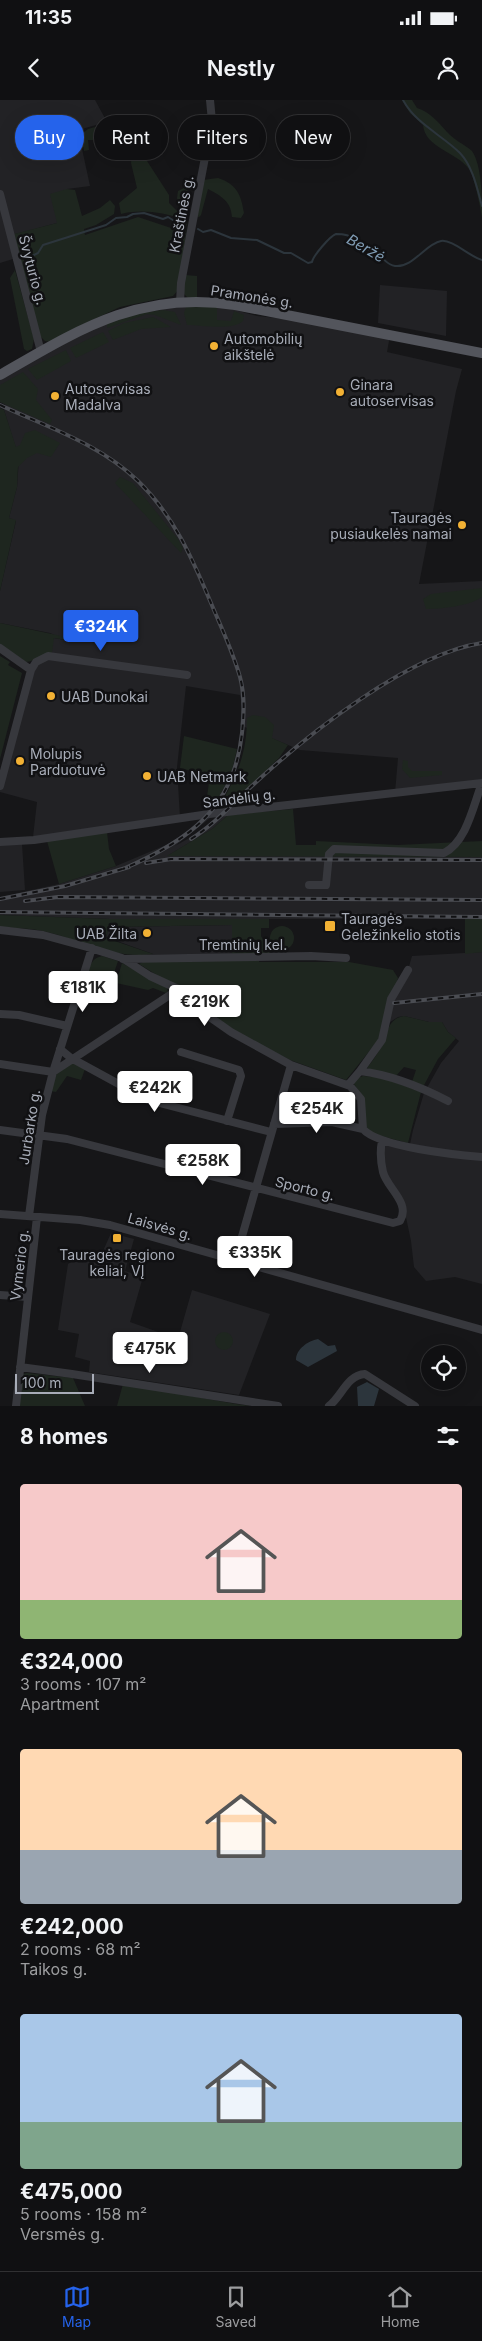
<!DOCTYPE html>
<html lang="en">
<head>
<meta charset="utf-8">
<style>
  :root { --surface:#101012; --page:#19191b; --text:#f1f3f6; --muted:#9c9d9f; --line:#303032; --accent:#2563eb }
  body { margin:0; font-family:Inter,sans-serif; background:var(--page); color:var(--text); height:100vh; display:flex; flex-direction:column; font-size:19px; white-space:nowrap }
  * { box-sizing:border-box; margin:0 }
  p { font-size:16px; color:var(--muted) }
  .icon { flex:none; width:28px; height:28px; fill:none; stroke:currentColor; stroke-width:2; stroke-linecap:round; stroke-linejoin:round }
  .map { position:relative; height:1306px; overflow:hidden }
  .details { display:flex; flex-direction:column; background:var(--surface); flex:1 }
  .details>* { flex:none }
  .top-card { position:absolute; left:15px; top:15px; width:452px; height:45px; display:flex; gap:10px }
  .buttons { position:absolute; left:421px; top:1245px; display:grid; gap:10px }
  .buttons a { display:grid; place-items:center; width:45px; height:45px; border-radius:50%; background:var(--surface); box-shadow:0 5px 20px #0002,0 0 0 1px var(--line); font-size:25px }
  .scale { position:absolute; left:15px; bottom:12px; width:79px; box-sizing:border-box; padding-left:5px; border:2px solid #a8adb8; border-top:0; font-size:14px; line-height:18px; white-space:nowrap; color:#a8adb8; -webkit-text-stroke:4px #111113; paint-order:stroke }
  .price { position:absolute; translate:-50% -42px; padding:0 11px; border-radius:5px; background:#fff; color:#222; font-size:16px; line-height:32px; filter:drop-shadow(0 1px 2px #0008) }
  .price::after { content:''; position:absolute; left:50%; top:30px; width:15px; height:11px; margin-left:-8px; background:inherit; clip-path:polygon(0 0,100% 0,50% 100%) }
  .price.active { background:var(--accent); color:#fff }
  ul { padding:0; list-style:none }
  li { display:grid; align-content:center; gap:10px; height:265px; padding:0 20px }
  li span { display:grid; place-items:center; height:155px; border-radius:5px; color:#555 }
  li>.icon { margin-inline-start:auto }
  span .icon { width:90px; height:90px; fill:#fffc; stroke-width:1 }
  li b { font-size:21px }
  h2 { display:flex; justify-content:space-between; align-items:center; height:60px; padding:0 20px; font-size:21px }
  .tag { padding:0 18px; border-radius:22px; background:var(--surface); box-shadow:0 5px 20px #0002,0 0 0 1px var(--line); font-size:18px; line-height:45px }
  .tag.active { background:var(--accent); color:#fff }
  .status { display:flex; justify-content:space-between; align-items:center; height:35px; padding:0 25px; background:var(--surface); direction:ltr }
  .status svg { height:14px; fill:currentColor }
  header { display:flex; justify-content:space-between; align-items:center; height:65px; padding:0 20px; background:var(--surface); font-size:22px; font-weight:600 }
  .dock { display:flex; justify-content:space-around; align-items:center; height:70px; border-top:1px solid var(--line); background:var(--surface); font-size:14px; color:var(--muted) }
  .dock a { display:grid; justify-items:center; gap:2px }
  .dock .active { color:var(--accent) }
  .map>svg:first-child { display:block }
  .built { fill:#222225 }
  .green { fill:#1e261f }
  .water { fill:#2c353c }
  .lines { fill:none; stroke-linecap:round; stroke-linejoin:round }
  .stream { stroke:#2c353c; stroke-width:2 }
  .minor { stroke:#37383d; stroke-width:8 }
  .major { stroke:#53555c; stroke-width:10 }
  .rail-casing { stroke:#4a4c52; stroke-width:4 }
  .rail { stroke:#111113; stroke-width:2; stroke-dasharray:5.5; stroke-linecap:butt }
  .poi-dot { fill:#f2b134; stroke:#111113; stroke-width:2 }
  .labels { text-anchor:middle; dominant-baseline:central; stroke-width:5; stroke-linejoin:round; paint-order:stroke }
  .street-label { font-size:14px; fill:#a8adb8; stroke:#111113 }
  .poi-label { font-size:14px; fill:#a8adb8; stroke:#111113; text-anchor:start }
  .water-label { font-size:15px; font-style:italic; fill:#7f9bb3; stroke:#111113 }
</style>
</head>
<body>
<div class="status"><b>11:35</b><svg viewBox="0 0 49 12"><path d="M0 12V9h3v3zM5 12V6h3v6zM10 12V3h3v9zM15 12V0h3v12zM26 1h20v11H26zM47 4h2v5h-2z"/></svg></div>
<header><svg class="icon" aria-label="back" viewBox="0 0 24 24"><path d="M15 5l-7 7 7 7"/></svg>Nestly<svg class="icon" aria-label="person" viewBox="0 0 24 24"><circle cx="12" cy="8" r="4"/><path d="M4 21q1-7 8-7t8 7"/></svg></header>
<div class="map">
<svg width="482" height="1306" viewBox="0 0 482 1306">
  <rect width="100%" height="100%" fill="#161618"/>
  <path class="built" d="M0,0h95l12,22 -29,8 12,56 -23,3 -10,34 -49,13 5,23 -13,4z
    M380,185l67,6 -1,45 -68,-13z
    M212,204l45,12 69,7 64,12 -3,17 75,17 -6,22 -37,193 63,-3v202l-87,10 3,-35 -98,-8 -60,-25 2,-18 -2,-12 -54,-9 -9,81 3,51 -147,19 4,-35 -37,-10v-6l33,-125 7,-7 6,-1 8,-15 11,2 -15,-7 -50,-10v-32l16,-70 -7,-3 8,-31 2,-29 -15,-48 2,-5 -6,-3v-24l97,-53 43,-14z
    M228,715l-16,14 -43,26 313,2v62h-373l-109,-4v-18l59,-13 57,-18 50,-21 23,-14 13,-13h8l-35,28 16,-9 28,-21z
    M22,744l3,46 -25,2v-47z
    M232,825v29h-79l-47,-17 3,-10z
    M482,852v332l-27,-7 -29,4 -12,-14 -3,-26 -8,-38 -18,-33 -2,-22 4,-3 22,4 4,-19 11,-37 17,-30 18,-22 -11,-9 -6,-10h-13l-25,-6 -6,1 -8,5 -3,-1 4,-22 17,-29 4,-14z
    M111,1133l23,6 -9,32 18,6 -13,45 48,17 14,-49 78,24 -31,81 -150,-23 1,-11 -15,-4 4,-23 -21,-4 10,-66 3,-2 1,-8 27,6z"/>
  <path class="green" d="M402,0h10l5,8c13,4 21,14 30,24 7,8 17,12 25,19 10,15 10,46 10,67 -1,-9 -8,-42 -13,-49 -12,-17 -44,-21 -46,-44l-13,-12z
    M106,24l3,8 -7,13 -5,3 -3,-8h-6l1,10 -5,1 -3,-16 7,-6z
    M138,47l31,48v8l8,8 3,-1 -3,-12 1,-7 6,-3 7,5 -5,39 -5,-2v-11c-18,-7 -40,-10 -60,-5l-2,-11 18,-15 -6,-25 1,-14z
    M218,78c19,6 23,17 26,35l-3,5 -9,-1c-1,-16 -11,-21 -24,-28l-7,26 -2,2 -3,-1 7,-36z
    M67,89l8,1 7,26 18,-8 10,-8 5,6 -1,8 -18,11 -12,4 1,6 53,-18 48,16 -7,56 -6,7 -53,11 -49,23 -19,12 -7,-1 -6,-6 -25,-101 43,-11 -7,-29z
    M15,170l19,69 -2,10 -5,2 -3,-2 -14,-71z
    M185,175l12,1v23l-9,-1 -5,-5z
    M217,206v14l14,1 3,-10 10,4 -1,6c-10,10 -42,4 -56,4l-3,-12 2,-6z
    M163,210l12,2 6,13 -26,-10 -8,-1 -40,14v-4l33,-11z
    M153,217l18,10 -30,2 -28,11 -5,-9 16,-8z
    M103,232l6,10 -33,16 -6,-10z
    M66,250l5,11 -34,19 -9,-11z
    M23,272l15,17 -2,11 16,20 -2,4 -50,-22v-17z
    M0,308l4,2 12,37 4,-2 5,-12 10,-3 25,13 -9,14 -14,-4 -10,5 -9,9 -1,20 -8,31 7,2 -16,71z
    M120,377l13,6 45,56 5,9 -2,5 -66,-70z
    M482,488v9c-12,9 -41,12 -56,12l-3,-10 8,-5z
    M0,523l66,14v3l-12,-2 -2,15c-13,0 -16,9 -26,9l-26,-18z
    M0,556l10,6 -2,3 14,8 -22,86z
    M253,615l12,2 9,8 -2,13 16,7 -9,13 -52,50 -10,1c19,-29 30,-55 30,-91z
    M184,636l53,13 -6,26 -18,33 -8,2 5,-34 -30,-8z
    M403,660l5,1v6l4,4h30v4l-32,3 -8,-9z
    M293,709l3,36h20v-4l82,4 84,-4v16l-315,-1 45,-27 16,-14z
    M107,732l2,17 7,17 -57,18 -12,-43z
    M0,815l109,4h160v9h-8v8l10,18h-39v-29l-123,2 -3,11 47,16c-38,6 -74,-15 -110,-23 -14,-3 -29,-3 -43,-4z
    M465,819h17v33l-17,2z
    M270 838a12 12 0 1 1 24 0a12 12 0 1 1-24 0Z
    M102,856l16,5 -7,21 -23,-11c3,-8 5,-13 14,-15z
    M259,859v3h90l44,8 5,8 -18,60 -34,42 -56,-20 -33,-17 -41,-24 -14,-16 -63,-39 4,-2z
    M122,863l45,25 1,4 -2,1 -13,-5 -5,2 -32,-7z
    M404,916l25,6h13l6,10 8,6 -18,21 -15,28 -11,-5 4,-12 -12,-3 -9,10 -28,-9c6,-8 12,-16 16,-25 6,-13 5,-24 21,-27z
    M72,962l13,7 -4,11 -14,-4 -11,16 -6,-1 7,-18z
    M363,976c20,0 39,9 58,16l-13,51 -34,-9 -8,-7 -2,-29 -11,-15 2,-4z
    M215 1241a9 9 0 1 1 18 0a9 9 0 1 1-18 0Z
    M27,1273l46,5 12,28h-66l4,-32z
    M123,1284l113,20 15,2h-134z"/>
  <path class="water" d="M318,1239l10,7 7,-1 2,6 -29,16 -12,-7c0,-11 12,-19 22,-21z
    M367,1282l12,7 -5,17h-16l-1,-19z"/>
  <g class="lines">
    <path class="stream" d="M403,0c13,24 39,35 57,53 13,14 17,35 22,53
      M198,129l5,3 8,-2 20,8 26,2 27,13h7l17,10 4,-1c1,-6 18,-26 24,-28 6,0 14,1 18,5 3,2 2,3 5,6 6,4 14,7 20,11 6,3 8,9 16,10 18,2 30,-22 46,-25 11,-2 29,16 41,19
      M30,157l8,-4 5,-8 63,-20 10,-7 11,-1 6,-3 11,-1 19,6 5,-2 16,10"/>
    <path class="minor" d="M0,94l41,158
      M180,203l1,-20 31,-162 -2,-21
      M0,548l31,22 -31,116
      M31,570l5,-8 12,-6 139,19
      M0,742l34,-2 175,-26 273,-31
      M309,785h17l3,-31 5,-5 110,4c23,-12 29,-47 38,-70
      M0,830l43,5 44,12 35,11 28,18 39,18 22,24 20,14 60,33 59,21 11,13 2,30c15,18 94,26 119,28
      M123,859l188,-3 35,2
      M0,914l19,1 48,11
      M60,949l11,9 77,42 123,32
      M181,952l58,18 2,6 -14,45
      M0,964l53,8 39,-124
      M360,971l22,-31 9,-41 17,-29
      M348,985l12,-14c31,4 61,16 88,30
      M274,1024l58,-2 31,7
      M0,1030l67,9 326,84 7,-2c11,-18 -13,-33 -17,-49 -2,-9 -3,-22 -1,-31
      M0,1114l80,6 30,5 372,105
      M29,1116l13,-101 11,-43 126,-83
      M235,1161l56,-196
      M0,1195l28,2
      M20,1267l52,7 206,32
      M16,1306l21,-189
      M329,1306c13,-10 18,-31 36,-32l50,32"/>
    <path class="major" d="M0,275c78,-45 140,-85 235,-70l247,48"/>
    <defs>
      <path id="rail" d="M0,305c47,22 100,39 138,76 36,35 54,77 73,122 10,24 22,49 29,74 5,19 4,37 2,56 -8,76 -54,108 -119,136
        M191,739c24,-15 42,-36 63,-55 54,-50 155,-130 228,-141
        M146,763l25,-4 311,1
        M0,799l65,-13 64,-19
        M25,801l33,-4 424,3
        M0,812l482,5
        M394,903l88,-9"/>
    </defs>
    <use href="#rail" class="rail-casing"/>
    <use href="#rail" class="rail"/>
  </g>
  <g class="poi-dot">
    <circle cx="214" cy="246" r="5"/>
    <circle cx="340" cy="292" r="5"/>
    <circle cx="55" cy="296" r="5"/>
    <circle cx="462" cy="425" r="5"/>
    <circle cx="51" cy="596" r="5"/>
    <circle cx="20" cy="661" r="5"/>
    <circle cx="147" cy="676" r="5"/>
    <rect x="324" y="820" width="12" height="12" rx="2.5"/>
    <circle cx="147" cy="833" r="5"/>
    <rect x="112" y="1133" width="10" height="10" rx="2.5"/>
  </g>
  <g class="labels">
    <g class="street-label">
      <text transform="translate(181 114) rotate(-79)">Kraštinės g.</text>
      <text transform="translate(33 170) rotate(75)">Švyturio g.</text>
      <text transform="translate(252 196) rotate(9)">Pramonės g.</text>
      <text transform="translate(239 698) rotate(-7)">Sandėlių g.</text>
      <text x="243" y="844">Tremtinių kel.</text>
      <text transform="translate(29 1027) rotate(-81)">Jurbarko g.</text>
      <text transform="translate(305 1088) rotate(14)">Sporto g.</text>
      <text transform="translate(160 1126) rotate(16)">Laisvės g.</text>
      <text transform="translate(19 1165) rotate(-83)">Vymerio g.</text>
    </g>
    <g class="poi-label">
      <text x="224" y="238">Automobilių<tspan x="224" dy="16">aikštelė</tspan></text>
      <text x="350" y="284">Ginara<tspan x="350" dy="16">autoservisas</tspan></text>
      <text x="65" y="288">Autoservisas<tspan x="65" dy="16">Madalva</tspan></text>
      <text x="452" y="417" text-anchor="end">Tauragės<tspan x="452" dy="16">pusiaukelės namai</tspan></text>
      <text x="61" y="596">UAB Dunokai</text>
      <text x="30" y="653">Molupis<tspan x="30" dy="16">Parduotuvė</tspan></text>
      <text x="157" y="676">UAB Netmark</text>
      <text x="341" y="818">Tauragės<tspan x="341" dy="16">Geležinkelio stotis</tspan></text>
      <text x="137" y="833" text-anchor="end">UAB Žilta</text>
      <text x="117" y="1154" text-anchor="middle">Tauragės regiono<tspan x="117" dy="16">keliai, VĮ</tspan></text>
    </g>
    <g class="water-label">
      <text transform="translate(366 148) rotate(30)">Beržė</text>
    </g>
  </g>
</svg>
<div class="buttons">
<a><svg class="icon" aria-label="locate" viewBox="0 0 24 24"><circle cx="12" cy="12" r="6"/><path d="M12 2v4M12 18v4M2 12h4M18 12h4"/></svg></a>
</div>
<div class="scale">100 m</div>
<b class="price active" style="left:101px;top:552px">€324K</b>
<b class="price" style="left:83px;top:913px">€181K</b>
<b class="price" style="left:205px;top:927px">€219K</b>
<b class="price" style="left:155px;top:1013px">€242K</b>
<b class="price" style="left:317px;top:1034px">€254K</b>
<b class="price" style="left:203px;top:1086px">€258K</b>
<b class="price" style="left:255px;top:1178px">€335K</b>
<b class="price" style="left:150px;top:1274px">€475K</b>
<div class="top-card">
<a class="tag active">Buy</a>
<a class="tag">Rent</a>
<a class="tag">Filters</a>
<a class="tag">New</a>
</div>
</div>
<section class="details">
<h2>8 homes<svg class="icon" aria-label="filters" viewBox="0 0 24 24"><path d="M4 7h16M4 17h16"/><circle cx="9" cy="7" r="2"/><circle cx="15" cy="17" r="2"/></svg></h2>
<ul>
<li><span style="background:linear-gradient(#f6c9c9 75%,#8fb573 0)"><svg class="icon" aria-label="home" viewBox="0 0 24 24"><path d="M3 11l9-7 9 7M6 9v11h12V9"/></svg></span><div><b>€324,000</b><p>3 rooms · 107 m²</p><p>Apartment</p></div></li>
<li><span style="background:linear-gradient(#ffd9b3 65%,#9aa5b1 0)"><svg class="icon" aria-label="home" viewBox="0 0 24 24"><path d="M3 11l9-7 9 7M6 9v11h12V9"/></svg></span><div><b>€242,000</b><p>2 rooms · 68 m²</p><p>Taikos g.</p></div></li>
<li><span style="background:linear-gradient(#a9c7e8 70%,#7fa58c 0)"><svg class="icon" aria-label="home" viewBox="0 0 24 24"><path d="M3 11l9-7 9 7M6 9v11h12V9"/></svg></span><div><b>€475,000</b><p>5 rooms · 158 m²</p><p>Versmės g.</p></div></li>
</ul>
</section>
<nav class="dock">
<a class="active"><svg class="icon" aria-label="map" viewBox="0 0 24 24"><path d="M3 6l6-2 6 2 6-2v14l-6 2-6-2-6 2zM9 4v14M15 6v14"/></svg>Map</a>
<a><svg class="icon" aria-label="saved" viewBox="0 0 24 24"><path d="M7 4h10v16l-5-4-5 4z"/></svg>Saved</a>
<a><svg class="icon" aria-label="home" viewBox="0 0 24 24"><path d="M3 11l9-7 9 7M6 9v11h12V9"/></svg>Home</a>
</nav>
</body>
</html>
